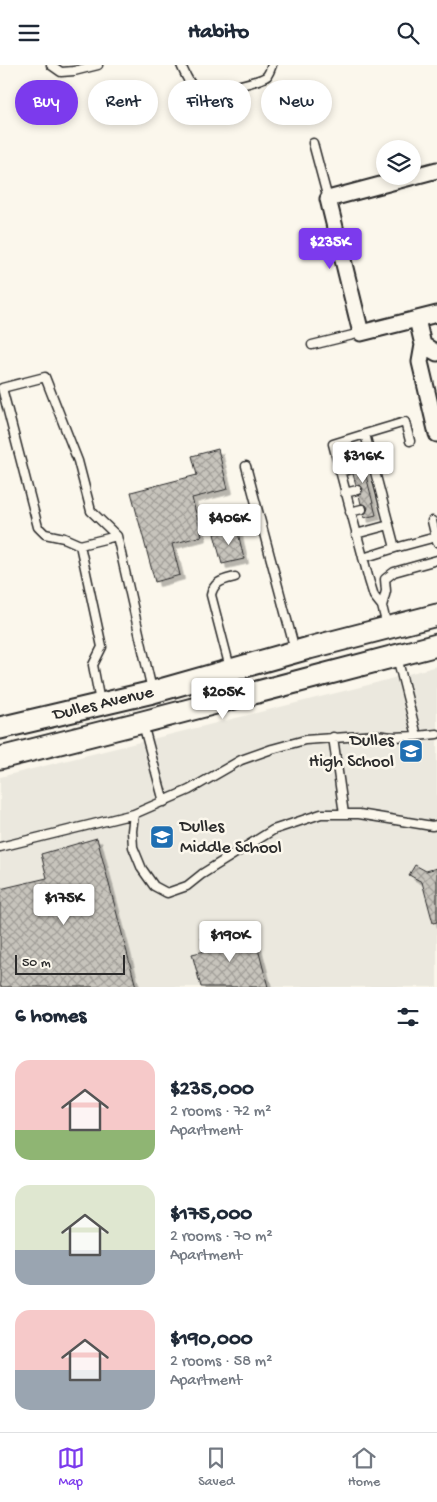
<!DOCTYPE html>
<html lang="en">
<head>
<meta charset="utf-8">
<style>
  :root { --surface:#fff; --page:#f2f2f3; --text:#1f2937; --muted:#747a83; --line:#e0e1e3; --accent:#7c3aed }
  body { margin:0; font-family:"Gochi Hand",sans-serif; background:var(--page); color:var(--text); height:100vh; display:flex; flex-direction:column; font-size:19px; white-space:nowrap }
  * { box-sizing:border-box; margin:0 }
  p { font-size:16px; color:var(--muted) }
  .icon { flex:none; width:28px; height:28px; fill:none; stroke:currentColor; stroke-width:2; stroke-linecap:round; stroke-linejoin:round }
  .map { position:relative; height:922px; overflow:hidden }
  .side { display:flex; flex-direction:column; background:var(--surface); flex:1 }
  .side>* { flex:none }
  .banner { position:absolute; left:15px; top:15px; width:408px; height:45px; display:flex; gap:10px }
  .tools { position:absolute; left:376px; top:75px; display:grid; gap:10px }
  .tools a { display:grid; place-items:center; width:45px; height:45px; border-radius:50%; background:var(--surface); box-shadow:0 2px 8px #0003; font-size:25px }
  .scale { position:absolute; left:15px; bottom:12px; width:110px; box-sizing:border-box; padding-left:5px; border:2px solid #2b2b2b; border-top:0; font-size:14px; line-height:18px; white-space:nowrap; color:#2b2b2b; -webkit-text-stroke:4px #fbf7ec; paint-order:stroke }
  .price { position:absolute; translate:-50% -42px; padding:0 11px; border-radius:5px; background:#fff; color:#222; font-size:16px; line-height:32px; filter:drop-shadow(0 1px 2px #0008) }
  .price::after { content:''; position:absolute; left:50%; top:30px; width:15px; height:11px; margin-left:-8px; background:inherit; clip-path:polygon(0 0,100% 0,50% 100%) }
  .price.active { background:var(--accent); color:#fff }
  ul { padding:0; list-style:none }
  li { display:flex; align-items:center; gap:15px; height:125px; padding:0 15px }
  li span { display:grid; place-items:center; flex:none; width:140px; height:100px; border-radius:15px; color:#555 }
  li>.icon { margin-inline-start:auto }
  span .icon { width:60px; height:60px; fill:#fffc; stroke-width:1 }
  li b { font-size:21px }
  h2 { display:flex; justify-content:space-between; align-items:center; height:60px; padding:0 15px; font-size:21px }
  .chip { padding:0 18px; border-radius:22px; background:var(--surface); box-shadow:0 2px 8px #0003; font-size:18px; line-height:45px }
  .chip.active { background:var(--accent); color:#fff }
  header { display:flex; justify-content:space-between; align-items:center; height:65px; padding:0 15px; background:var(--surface); font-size:22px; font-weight:700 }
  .tab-bar { display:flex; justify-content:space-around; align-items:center; height:70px; border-top:1px solid var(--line); background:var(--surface); font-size:14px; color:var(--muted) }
  .tab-bar a { display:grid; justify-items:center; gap:2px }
  .tab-bar .active { color:var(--accent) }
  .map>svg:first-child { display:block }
  .built { fill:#ebe8de }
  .building { fill:url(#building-cross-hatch); stroke:#2b2b2b; filter:url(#shadow) }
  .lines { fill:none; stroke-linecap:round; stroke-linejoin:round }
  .lane-casing { stroke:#2b2b2b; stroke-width:11 }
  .street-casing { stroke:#2b2b2b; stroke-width:19 }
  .secondary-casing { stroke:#2b2b2b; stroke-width:25 }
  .lane { stroke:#fbf7ec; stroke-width:8 }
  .street { stroke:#fbf7ec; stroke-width:15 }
  .secondary { stroke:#fbf7ec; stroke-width:21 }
  .labels { text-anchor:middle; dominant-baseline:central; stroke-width:5; stroke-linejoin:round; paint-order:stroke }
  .street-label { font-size:18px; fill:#2b2b2b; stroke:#fbf7ec }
  .poi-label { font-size:18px; fill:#2b2b2b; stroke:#fbf7ec; text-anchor:end }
</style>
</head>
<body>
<header><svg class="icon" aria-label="menu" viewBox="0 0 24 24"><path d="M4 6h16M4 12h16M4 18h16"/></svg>Habito<svg class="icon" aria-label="search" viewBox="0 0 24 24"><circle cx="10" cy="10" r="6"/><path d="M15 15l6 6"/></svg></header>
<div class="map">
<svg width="437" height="922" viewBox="0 0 437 922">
  <defs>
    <pattern id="building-cross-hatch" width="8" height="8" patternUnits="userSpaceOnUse" patternTransform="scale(1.25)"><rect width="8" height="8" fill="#c7c4bc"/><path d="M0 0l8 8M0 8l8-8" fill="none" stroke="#a29f99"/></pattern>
    <filter id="shadow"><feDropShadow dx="4.5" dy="4.5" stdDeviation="0" flood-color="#0004"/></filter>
  </defs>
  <rect width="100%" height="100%" fill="#fbf7ec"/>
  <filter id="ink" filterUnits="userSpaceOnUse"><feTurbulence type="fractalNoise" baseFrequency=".02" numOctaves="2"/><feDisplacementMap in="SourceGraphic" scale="10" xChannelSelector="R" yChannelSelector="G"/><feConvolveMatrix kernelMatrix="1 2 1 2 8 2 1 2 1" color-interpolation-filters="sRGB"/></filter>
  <g filter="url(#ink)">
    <path class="built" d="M437,601v321h-437v-210l368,-92z"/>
    <path class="building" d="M218,384l10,40 -36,9 10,38 -30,8 8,31 -25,7 -24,-90 66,-17 -5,-19z
      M360,387l16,63 -12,3 -1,-4 3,-1 2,-5 -2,-3 -5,-1 -2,-9 2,-1 2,-5 -2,-3 -5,-1 -3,-11 3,-3v-3l-1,-3 -4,-2 -2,-8z
      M237,463l7,31 -22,5 -8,-30z
      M97,773l39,149h-136v-98l47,-11 -6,-24z
      M415,800l11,6 11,-3v54l-4,1 -11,-41 -13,-7z
      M250,866l4,15 3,-1 11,42h-67l-9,-33 13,-3 -4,-13 11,-3 1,5z"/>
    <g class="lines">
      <defs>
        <path id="lane" d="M51,0l10,7 13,-1 24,-6
          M181,0c4,9 10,25 21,27 8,1 60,-11 65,-16 2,-3 4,-8 5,-11
          M313,78l15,56
          M312,280l49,-12
          M365,369l40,-12 5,19
          M246,401l49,184
          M340,407l11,-3
          M345,428l12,-3
          M350,447l12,-3
          M432,456l5,21
          M356,469l33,-9 -24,-91 -32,10 36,136 5,16 8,10 5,20
          M80,480l-16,-7 -19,-4 -7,-7 -36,-139 43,-11 33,84 13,50 26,25 35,154
          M395,483l41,-11
          M363,493l32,-10 -6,-23
          M382,541l4,-15 -1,-12 9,-7 43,-12
          M230,603l-19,-73c3,-14 13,-15 24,-18
          M100,637l-7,-37 9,-18 -22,-102 37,-9
          M143,659l21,78
          M417,671l20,-2
          M333,672l11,77
          M134,749l-2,17 1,16 9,22 12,17 13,7 20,-7 15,-12 71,-44 48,-16h38l73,12 5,-1
          M0,782l134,-33 55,-24 52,-30 31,-11 33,-9 71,-5 16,2 25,-1 -20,-79"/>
        <path id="street" d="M417,254l20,-5
          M423,280l-6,-26 -56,14 -33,-134 109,-29
          M437,288l-14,-8 -3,17 17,72"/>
        <g id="secondary">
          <path id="s1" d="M0,663l153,-36 156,-44 128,-33"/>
          <path d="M0,693l143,-36 294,-77"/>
        </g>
      </defs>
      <use href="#lane" class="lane-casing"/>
      <use href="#street" class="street-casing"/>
      <use href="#secondary" class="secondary-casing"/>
      <use href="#lane" class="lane"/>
      <use href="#street" class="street"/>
      <use href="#secondary" class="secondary"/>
    </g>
  </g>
  <defs>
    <symbol id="school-square" viewBox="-11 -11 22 22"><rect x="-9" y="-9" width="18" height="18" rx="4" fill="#1f6fb2" stroke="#fbf7ec"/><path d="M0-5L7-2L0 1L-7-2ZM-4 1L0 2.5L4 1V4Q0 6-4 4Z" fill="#fff"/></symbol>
  </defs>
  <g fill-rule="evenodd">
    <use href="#school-square" x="397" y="672" width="28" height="28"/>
    <use href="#school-square" x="148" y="758" width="28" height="28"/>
  </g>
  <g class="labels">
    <g class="street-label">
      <text stroke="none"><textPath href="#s1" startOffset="106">Dulles Avenue</textPath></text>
    </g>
    <g class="poi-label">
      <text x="394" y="676">Dulles<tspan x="394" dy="21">High School</tspan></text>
      <text x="180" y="762" text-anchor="start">Dulles<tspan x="180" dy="21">Middle School</tspan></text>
    </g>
  </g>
</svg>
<div class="tools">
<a><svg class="icon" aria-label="layers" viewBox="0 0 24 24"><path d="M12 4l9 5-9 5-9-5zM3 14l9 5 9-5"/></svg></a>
</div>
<div class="scale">50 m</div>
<b class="price active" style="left:330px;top:205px">$235K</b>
<b class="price" style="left:363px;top:419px">$316K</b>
<b class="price" style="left:229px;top:481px">$406K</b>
<b class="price" style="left:223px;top:655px">$205K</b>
<b class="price" style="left:64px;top:861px">$175K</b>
<b class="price" style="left:230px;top:898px">$190K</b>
<div class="banner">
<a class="chip active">Buy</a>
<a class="chip">Rent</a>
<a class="chip">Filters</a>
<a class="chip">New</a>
</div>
</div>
<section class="side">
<h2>6 homes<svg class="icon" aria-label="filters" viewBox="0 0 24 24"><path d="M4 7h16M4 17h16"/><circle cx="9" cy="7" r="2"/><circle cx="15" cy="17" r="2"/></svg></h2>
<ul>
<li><span style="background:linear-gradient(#f6c9c9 70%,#8fb573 0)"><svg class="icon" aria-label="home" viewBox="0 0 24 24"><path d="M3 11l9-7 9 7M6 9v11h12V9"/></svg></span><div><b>$235,000</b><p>2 rooms · 72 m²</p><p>Apartment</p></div></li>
<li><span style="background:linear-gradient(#dfe7d0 65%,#9aa5b1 0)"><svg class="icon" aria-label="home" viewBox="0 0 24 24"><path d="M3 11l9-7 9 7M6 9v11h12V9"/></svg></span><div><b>$175,000</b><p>2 rooms · 70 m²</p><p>Apartment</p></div></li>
<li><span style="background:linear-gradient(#f6c9c9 60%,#9aa5b1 0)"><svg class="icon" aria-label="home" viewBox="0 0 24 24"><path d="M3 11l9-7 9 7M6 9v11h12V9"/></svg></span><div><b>$190,000</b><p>2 rooms · 58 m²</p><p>Apartment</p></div></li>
</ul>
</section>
<nav class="tab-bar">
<a class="active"><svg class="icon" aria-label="map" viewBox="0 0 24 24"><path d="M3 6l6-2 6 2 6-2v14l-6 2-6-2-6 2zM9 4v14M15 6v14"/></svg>Map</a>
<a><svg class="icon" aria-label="saved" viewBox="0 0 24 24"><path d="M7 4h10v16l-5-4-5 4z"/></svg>Saved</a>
<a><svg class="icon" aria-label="home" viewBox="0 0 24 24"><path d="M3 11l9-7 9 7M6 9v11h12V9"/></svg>Home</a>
</nav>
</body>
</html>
